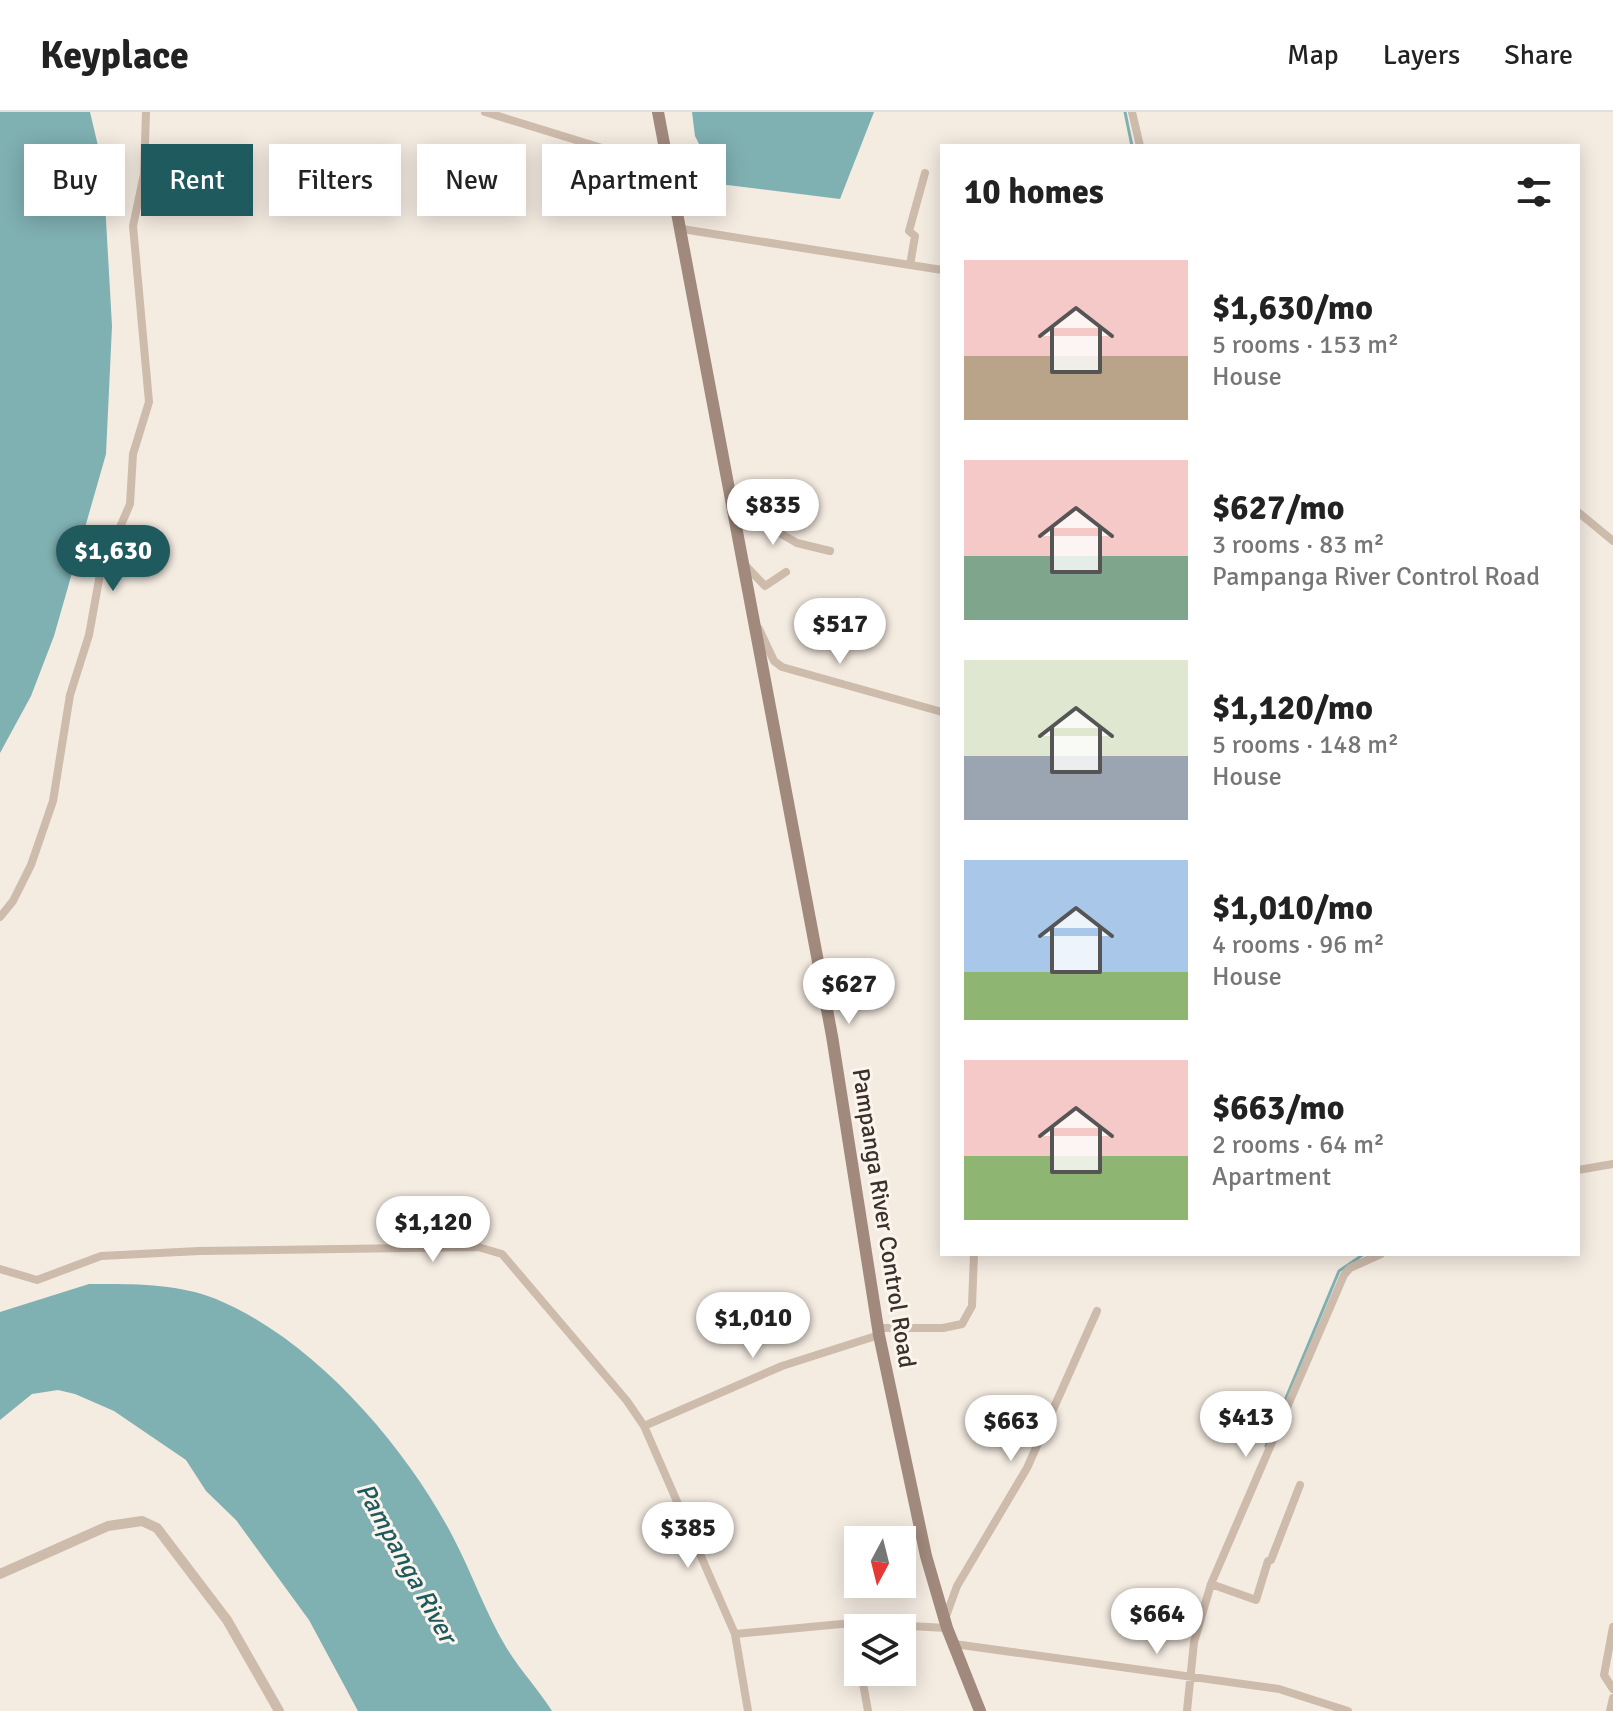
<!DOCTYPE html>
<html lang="en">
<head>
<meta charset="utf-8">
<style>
  :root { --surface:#fff; --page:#f2f2f2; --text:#222; --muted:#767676; --line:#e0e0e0; --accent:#1f5a5e }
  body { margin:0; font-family:Signika,sans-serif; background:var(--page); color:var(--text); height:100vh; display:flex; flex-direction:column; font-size:30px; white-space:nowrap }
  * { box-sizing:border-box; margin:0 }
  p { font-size:26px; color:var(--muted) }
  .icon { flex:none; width:44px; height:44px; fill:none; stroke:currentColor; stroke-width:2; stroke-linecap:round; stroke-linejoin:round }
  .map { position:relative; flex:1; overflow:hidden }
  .sheet { position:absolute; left:940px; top:32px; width:640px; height:1112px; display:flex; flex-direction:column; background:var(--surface); border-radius:0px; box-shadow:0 4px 20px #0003 }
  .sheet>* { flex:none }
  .top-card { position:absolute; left:24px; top:32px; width:760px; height:72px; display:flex; gap:16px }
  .needle { width:52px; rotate:187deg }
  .fabs { position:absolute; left:844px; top:1414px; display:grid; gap:16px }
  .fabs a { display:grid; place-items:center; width:72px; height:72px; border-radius:0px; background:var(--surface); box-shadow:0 4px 20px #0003; font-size:40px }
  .price { position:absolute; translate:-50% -68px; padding:0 18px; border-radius:28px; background:#fff; color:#222; font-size:26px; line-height:52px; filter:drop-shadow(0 2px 4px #0008) }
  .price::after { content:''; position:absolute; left:50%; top:48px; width:24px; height:18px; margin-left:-12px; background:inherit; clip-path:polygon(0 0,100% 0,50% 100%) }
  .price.current { background:var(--accent); color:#fff }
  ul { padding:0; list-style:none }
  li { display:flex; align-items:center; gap:24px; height:200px; padding:0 24px }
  li span { display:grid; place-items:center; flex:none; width:224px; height:160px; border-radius:0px; color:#555 }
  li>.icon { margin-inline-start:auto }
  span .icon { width:96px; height:96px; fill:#fffc; stroke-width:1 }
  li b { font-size:34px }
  h2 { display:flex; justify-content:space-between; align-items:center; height:96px; padding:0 24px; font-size:34px }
  .chip { padding:0 28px; border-radius:0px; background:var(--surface); box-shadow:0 4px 20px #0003; font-size:28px; line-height:72px }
  .chip.current { background:var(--accent); color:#fff }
  header { display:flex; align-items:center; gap:48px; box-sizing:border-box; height:112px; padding:0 40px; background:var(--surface); border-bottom:2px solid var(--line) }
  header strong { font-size:38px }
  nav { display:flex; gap:44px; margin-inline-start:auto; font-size:28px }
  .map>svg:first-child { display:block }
  .water { fill:#7fb0b2 }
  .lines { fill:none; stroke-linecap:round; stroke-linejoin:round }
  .stream { stroke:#7fb0b2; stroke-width:3 }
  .minor { stroke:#cdbbac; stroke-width:8 }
  .tertiary { stroke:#cdbbac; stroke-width:10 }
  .secondary { stroke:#a18a7d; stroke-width:12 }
  .labels { text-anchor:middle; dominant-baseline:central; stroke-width:6; stroke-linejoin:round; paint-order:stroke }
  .street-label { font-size:24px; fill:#3b302b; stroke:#fbf5ee }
  .water-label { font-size:26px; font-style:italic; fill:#1f5a5e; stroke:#fbf5ee }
</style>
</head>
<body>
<header>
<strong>Keyplace</strong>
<nav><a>Map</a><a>Layers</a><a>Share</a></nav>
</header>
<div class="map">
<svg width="1613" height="1599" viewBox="0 0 1613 1599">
  <rect width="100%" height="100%" fill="#f4ebe1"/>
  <path class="water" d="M0,0h90l13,55 9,159 -6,128 -52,182 -23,60 -31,57z
    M692,0h182l-34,87 -121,-15 -24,-48z
    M89,1172c42,0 87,-1 127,15 97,40 189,146 237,238 19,36 32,75 53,110 14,23 32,42 46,64h-194l-49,-91 -73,-100 -30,-29 -20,-31 -72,-49 -39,-17 -17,-4 -26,4 -32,26v-108z"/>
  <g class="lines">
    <path class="stream" d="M1125,0l7,34
      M1266,1334l73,-175 25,-17"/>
    <path class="minor" d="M485,0l182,56
      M1132,0l8,34
      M682,117l260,41
      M910,153l5,-29 -6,-5 16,-58
      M731,393l66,38 33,8
      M1578,400l35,29
      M746,454l19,20 21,-14
      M759,517l15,32 8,6 160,45
      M0,805l13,-16 18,-36 22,-64 17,-106 19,-60 11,-61 30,-70 3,-50 16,-52 -16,-176 11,-52 2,-62
      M1578,1058l35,-6
      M0,1157l37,11 64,-24 98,-5 279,-4 24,7 125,147 17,25 91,208 13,77
      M878,1216h65l19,-4 10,-18 2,-52
      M644,1314l138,-60 97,-31
      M1211,1472l45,16 12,-39 3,-1 29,-75
      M945,1507l12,-33 70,-118 70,-157
      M852,1511l6,33
      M1613,1515l-9,48 9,14
      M735,1522l117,-11 95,5
      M954,1532l325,45 69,22
      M861,1560l7,39
      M1187,1599l7,-69 17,-58 133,-309 6,-7 31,-14
      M1610,1599l3,-13"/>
    <path class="tertiary" d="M0,1462l108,-48 34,-5 15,7 70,92 52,91"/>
    <path class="secondary" d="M658,0l174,924 47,299 47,221 21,72 33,83"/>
  </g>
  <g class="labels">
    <g class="street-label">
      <text transform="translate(884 1106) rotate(81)">Pampanga River Control Road</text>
    </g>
    <g class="water-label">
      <text transform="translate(406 1451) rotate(61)">Pampanga River</text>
    </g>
  </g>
</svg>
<div class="fabs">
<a><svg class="needle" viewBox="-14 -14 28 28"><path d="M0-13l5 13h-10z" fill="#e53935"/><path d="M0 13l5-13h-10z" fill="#767676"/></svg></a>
<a><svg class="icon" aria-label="layers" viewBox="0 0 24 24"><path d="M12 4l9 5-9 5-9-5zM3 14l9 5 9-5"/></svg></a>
</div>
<b class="price" style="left:773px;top:435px">$835</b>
<b class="price current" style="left:113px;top:481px">$1,630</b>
<b class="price" style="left:840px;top:554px">$517</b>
<b class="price" style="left:849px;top:914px">$627</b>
<b class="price" style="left:433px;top:1152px">$1,120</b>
<b class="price" style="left:753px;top:1248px">$1,010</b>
<b class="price" style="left:1246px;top:1347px">$413</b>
<b class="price" style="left:1011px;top:1351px">$663</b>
<b class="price" style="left:688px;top:1458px">$385</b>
<b class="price" style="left:1157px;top:1544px">$664</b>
<div class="top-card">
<a class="chip">Buy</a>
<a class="chip current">Rent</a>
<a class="chip">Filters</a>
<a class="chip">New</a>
<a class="chip">Apartment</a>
</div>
<section class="sheet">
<h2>10 homes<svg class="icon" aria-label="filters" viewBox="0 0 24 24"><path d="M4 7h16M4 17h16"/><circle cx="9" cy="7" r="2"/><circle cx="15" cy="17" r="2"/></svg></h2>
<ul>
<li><span style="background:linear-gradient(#f6c9c9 60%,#b9a48a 0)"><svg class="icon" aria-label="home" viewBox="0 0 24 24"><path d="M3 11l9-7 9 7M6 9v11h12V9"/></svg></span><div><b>$1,630/mo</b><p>5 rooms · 153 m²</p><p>House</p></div></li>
<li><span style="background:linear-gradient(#f6c9c9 60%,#7fa58c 0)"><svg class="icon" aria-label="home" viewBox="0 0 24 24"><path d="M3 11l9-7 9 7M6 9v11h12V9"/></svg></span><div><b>$627/mo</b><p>3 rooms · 83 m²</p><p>Pampanga River Control Road</p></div></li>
<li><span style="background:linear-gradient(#dfe7d0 60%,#9aa5b1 0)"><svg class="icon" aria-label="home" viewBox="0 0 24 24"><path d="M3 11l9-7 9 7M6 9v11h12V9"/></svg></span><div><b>$1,120/mo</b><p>5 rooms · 148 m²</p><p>House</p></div></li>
<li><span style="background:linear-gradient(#a9c7e8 70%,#8fb573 0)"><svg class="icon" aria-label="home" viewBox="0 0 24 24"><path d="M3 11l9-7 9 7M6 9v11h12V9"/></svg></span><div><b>$1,010/mo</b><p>4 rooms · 96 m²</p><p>House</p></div></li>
<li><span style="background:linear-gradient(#f6c9c9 60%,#8fb573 0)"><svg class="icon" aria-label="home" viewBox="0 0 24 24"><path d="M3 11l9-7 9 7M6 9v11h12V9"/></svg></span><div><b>$663/mo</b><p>2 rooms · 64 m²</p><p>Apartment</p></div></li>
</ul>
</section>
</div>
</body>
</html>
